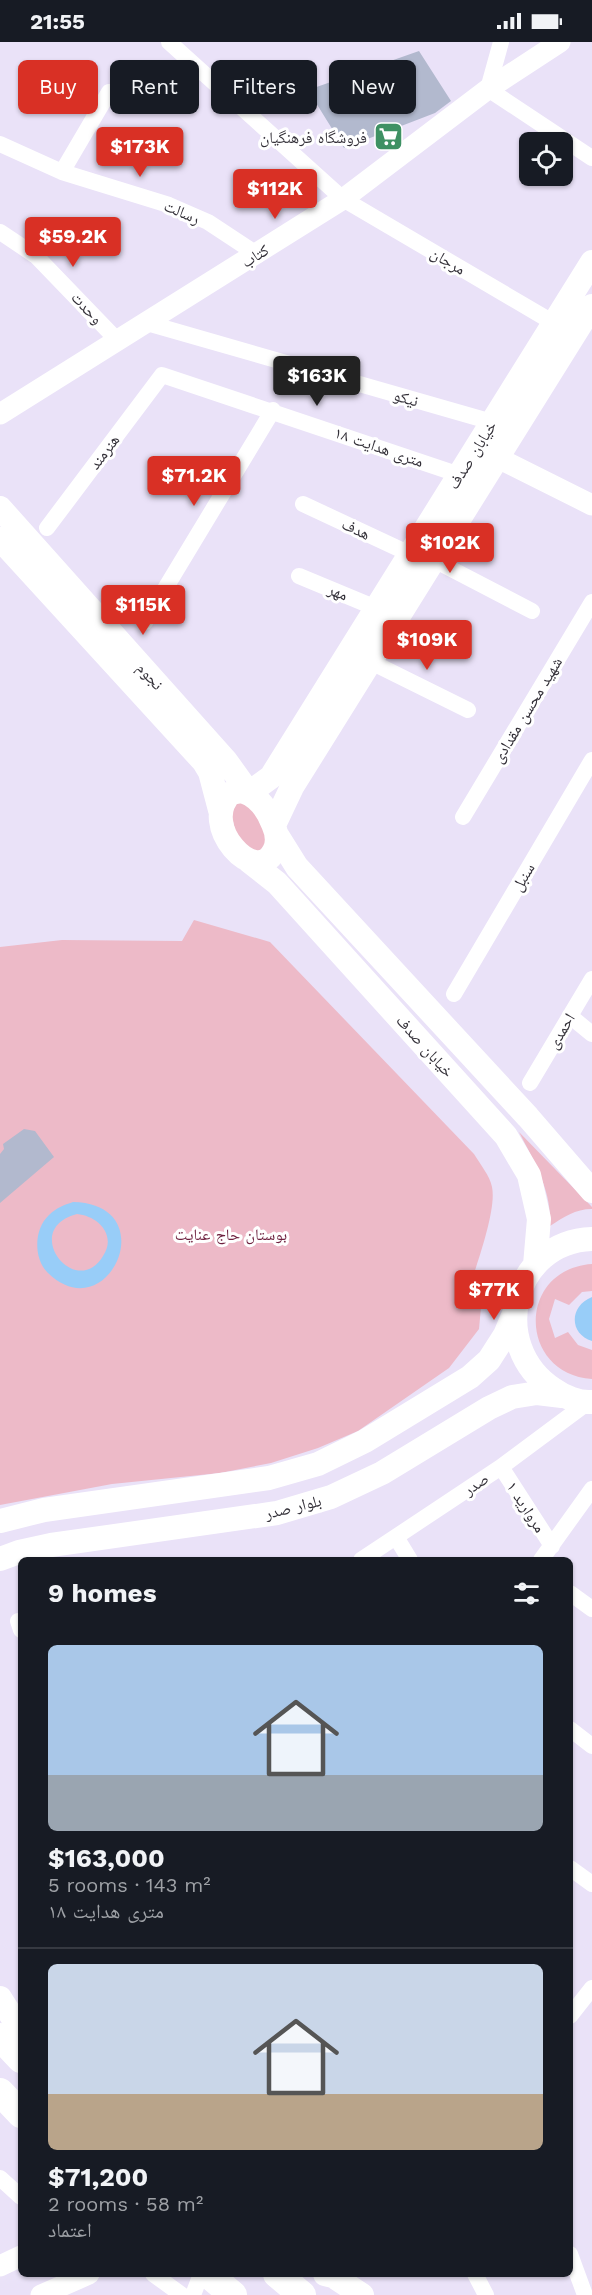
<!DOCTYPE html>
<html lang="en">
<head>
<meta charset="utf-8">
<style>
  :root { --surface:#171b24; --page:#20242c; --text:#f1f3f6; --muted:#9ea1a6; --line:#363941; --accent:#d93025 }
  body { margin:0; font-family:"Work Sans","Noto Naskh Arabic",sans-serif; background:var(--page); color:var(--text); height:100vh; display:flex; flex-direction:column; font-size:22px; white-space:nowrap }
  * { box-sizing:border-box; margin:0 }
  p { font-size:20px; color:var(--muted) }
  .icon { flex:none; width:33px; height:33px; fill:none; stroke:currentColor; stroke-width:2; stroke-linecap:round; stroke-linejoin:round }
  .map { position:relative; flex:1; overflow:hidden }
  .drawer { position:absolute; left:18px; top:1515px; width:555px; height:720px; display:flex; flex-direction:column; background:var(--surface); border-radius:9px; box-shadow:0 2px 4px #0004 }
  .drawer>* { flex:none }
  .guide { position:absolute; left:18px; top:18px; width:556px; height:54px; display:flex; gap:12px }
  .fabs { position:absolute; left:519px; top:90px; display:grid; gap:12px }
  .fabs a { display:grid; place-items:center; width:54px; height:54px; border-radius:9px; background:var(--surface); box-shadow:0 2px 4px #0004; font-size:30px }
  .price { position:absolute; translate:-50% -51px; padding:0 14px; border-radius:6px; background:var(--accent); color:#fff; font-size:20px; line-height:39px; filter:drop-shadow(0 2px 3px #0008) }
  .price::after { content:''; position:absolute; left:50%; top:36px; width:18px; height:14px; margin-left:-9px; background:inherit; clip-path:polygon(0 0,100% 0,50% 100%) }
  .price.active { background:#222; color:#fff }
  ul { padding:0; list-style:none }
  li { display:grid; align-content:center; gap:12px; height:318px; padding:0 30px }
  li+li { border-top:2px solid var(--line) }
  li span { display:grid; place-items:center; height:186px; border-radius:9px; color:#555 }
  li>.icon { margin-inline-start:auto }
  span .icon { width:108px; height:108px; fill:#fffc; stroke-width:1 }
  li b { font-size:26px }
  h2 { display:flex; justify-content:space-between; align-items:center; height:72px; padding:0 30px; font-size:26px }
  .pill { padding:0 21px; border-radius:9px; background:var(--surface); box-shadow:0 2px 4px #0004; font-size:21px; line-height:54px }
  .pill.active { background:var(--accent); color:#fff }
  .status { display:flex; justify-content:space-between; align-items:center; height:42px; padding:0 30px; background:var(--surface); direction:ltr }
  .status svg { height:16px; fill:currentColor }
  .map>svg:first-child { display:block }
  .green { fill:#edbac8 }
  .water { fill:#98cdf8; fill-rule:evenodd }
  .building { fill:#b2b9ce }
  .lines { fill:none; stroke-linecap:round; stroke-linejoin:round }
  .minor { stroke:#fff; stroke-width:16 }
  .tertiary { stroke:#fff; stroke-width:21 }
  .secondary { stroke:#fff; stroke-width:24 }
  .trunk { stroke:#fff; stroke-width:28 }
  .labels { text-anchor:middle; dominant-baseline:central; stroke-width:6; stroke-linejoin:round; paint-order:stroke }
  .poi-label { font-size:16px; fill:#333038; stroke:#fff; text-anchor:end }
  .street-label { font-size:16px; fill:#333038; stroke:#fff }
  .park-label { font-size:16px; fill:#6e213f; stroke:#fff }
</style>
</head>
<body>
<div class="status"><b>21:55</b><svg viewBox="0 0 49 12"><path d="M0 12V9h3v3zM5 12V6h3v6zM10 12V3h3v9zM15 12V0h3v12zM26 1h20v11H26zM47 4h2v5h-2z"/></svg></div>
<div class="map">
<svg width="592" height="2253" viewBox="0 0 592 2253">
  <rect width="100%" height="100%" fill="#eae2f8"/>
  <path class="green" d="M248,759l21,38 -12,16 -20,-17 -7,-29 4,-6z
    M194,878l76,22 204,212c6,10 16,22 18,33 5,24 -17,81 -24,106l14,3 -3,33 -30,39 -91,63 -40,17 -47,15 -51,10 -108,11 -112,21v-558l62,-7 120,1z
    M519,1090l73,75v2c-17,0 -28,8 -42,17 2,-35 -15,-63 -31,-94z
    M592,1222v27l-10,1 -13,13 -14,-6 -6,20 6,19 13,-6 10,13 14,5v29c-75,-6 -75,-110 0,-115z"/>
  <path class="water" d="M73,1160c92,2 35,129 -25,71 -15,-15 -14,-44 1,-58 7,-7 15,-10 24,-13zM77,1172c21,2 40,21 26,42 -27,45 -84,-27 -26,-42z
    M592,1255v44c-23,-7 -23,-35 0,-44z"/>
  <path class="building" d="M419,9l32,50 -16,12 -91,35 -36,-58z
    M24,1087l11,2 19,26 -54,46v-49l4,-5 -1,-5z"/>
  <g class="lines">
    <path class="minor" d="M169,0l174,157 211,124
      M501,0l-13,47 104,69
      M0,102l62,28 107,33 39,17 50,33
      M62,130l47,-80
      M0,190l36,24 82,85
      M147,281l345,99
      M303,462l107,50
      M47,486l115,-153 298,100
      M434,518l98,51
      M299,534l77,32
      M145,580l128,-212
      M371,620l97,48
      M463,775l129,-215
      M454,952l138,-234
      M570,974l22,18
      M530,1041l62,-104
      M501,1425l51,79
      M396,1495l14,23
      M361,1518l140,-93 86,-64
      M541,1518l51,-71
      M570,1551l22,16
      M18,1579l3,9
      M570,1687l22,17
      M570,1826l22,16
      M570,1974l22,-28
      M0,2136l21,19
      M570,2212l15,41
      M153,2232l29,21
      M475,2232l11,21
      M193,2253l8,-21"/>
    <path class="tertiary" d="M0,372l343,-215 145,-110 72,-47
      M498,416l94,47
      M0,2224l21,-10
      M41,2253l48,-21"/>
    <path class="secondary" d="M0,466l226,253 23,32 22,-16 321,-515
      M0,497l204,223 6,10 10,38
      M242,749c16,5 25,17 31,33 4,9 6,18 1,27 -17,37 -77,-26 -43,-58z
      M274,783l18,-38 300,-481
      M277,793l20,32 231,250 64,74
      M249,819l28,22 229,253 23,39 10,44 -4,46
      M592,1197c-81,3 -104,107 -39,150 11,8 26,14 39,13
      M0,1479l44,-11 225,-32 49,-14 47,-23 105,-64 19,-17 16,-25 10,-24
      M0,1517l19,-7 32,-7 226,-32 54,-16 51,-24 107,-65 23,-11 25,-4 25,3
      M0,1956l21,33
      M325,2232l8,2 29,19"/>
    <path class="trunk" d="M0,1995l21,22
      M0,2050l21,22
      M208,2232l25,21
      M277,2232l25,21"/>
  </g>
  <defs>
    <symbol id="supermarket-square" viewBox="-11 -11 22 22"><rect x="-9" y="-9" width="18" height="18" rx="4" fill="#3e9163" stroke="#fff"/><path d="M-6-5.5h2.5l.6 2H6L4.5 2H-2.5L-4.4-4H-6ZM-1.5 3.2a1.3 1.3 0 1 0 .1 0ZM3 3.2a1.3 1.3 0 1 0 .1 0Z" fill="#fff"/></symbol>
  </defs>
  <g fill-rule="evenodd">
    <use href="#supermarket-square" x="372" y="78" width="33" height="33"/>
  </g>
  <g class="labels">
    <g class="poi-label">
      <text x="367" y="95">فروشگاه فرهنگیان</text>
    </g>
    <g class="street-label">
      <text transform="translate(182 170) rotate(23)">رسالت</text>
      <text transform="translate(255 214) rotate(-32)">کتاب</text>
      <text transform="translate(448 219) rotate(31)">مرجان</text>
      <text transform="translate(87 266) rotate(47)">وحدت</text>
      <text transform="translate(406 356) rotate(16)">نیکو</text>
      <text transform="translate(379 405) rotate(19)">۱۸ متری هدایت</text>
      <text transform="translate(104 410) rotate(-53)">هنرمند</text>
      <text transform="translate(472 413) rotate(-58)">خیابان صدف</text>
      <text transform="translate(356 487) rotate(25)">هدف</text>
      <text transform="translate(338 550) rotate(23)">مهر</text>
      <text transform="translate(150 634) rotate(48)">نجوم</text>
      <text transform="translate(527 668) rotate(-59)">شهید محسن مقدادی</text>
      <text transform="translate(523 835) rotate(-59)">سنبل</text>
      <text transform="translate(561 989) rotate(-59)">احمدی</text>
      <text transform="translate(425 1004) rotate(48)">خیابان صدف</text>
      <text transform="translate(476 1442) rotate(-34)">صدر</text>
      <text transform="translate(293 1465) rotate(-14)">بلوار صدر</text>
      <text transform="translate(526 1465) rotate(57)">مروارید ۱</text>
    </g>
    <g class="park-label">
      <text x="231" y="1192">بوستان حاج عنایت</text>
    </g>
  </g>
</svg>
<div class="fabs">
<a><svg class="icon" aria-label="locate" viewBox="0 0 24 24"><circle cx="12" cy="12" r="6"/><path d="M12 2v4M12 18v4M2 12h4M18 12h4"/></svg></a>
</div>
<b class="price" style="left:140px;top:136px">$173K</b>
<b class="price" style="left:275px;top:178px">$112K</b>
<b class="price" style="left:73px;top:226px">$59.2K</b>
<b class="price active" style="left:317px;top:365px">$163K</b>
<b class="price" style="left:194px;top:465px">$71.2K</b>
<b class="price" style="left:450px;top:532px">$102K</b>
<b class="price" style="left:143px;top:594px">$115K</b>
<b class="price" style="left:427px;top:629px">$109K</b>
<b class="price" style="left:494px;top:1279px">$77K</b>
<div class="guide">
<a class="pill active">Buy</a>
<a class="pill">Rent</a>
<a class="pill">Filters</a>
<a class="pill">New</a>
</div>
<section class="drawer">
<h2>9 homes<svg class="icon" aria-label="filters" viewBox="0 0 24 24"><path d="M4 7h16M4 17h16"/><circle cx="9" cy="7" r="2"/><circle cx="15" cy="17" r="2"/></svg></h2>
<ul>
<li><span style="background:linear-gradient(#a9c7e8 70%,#9aa5b1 0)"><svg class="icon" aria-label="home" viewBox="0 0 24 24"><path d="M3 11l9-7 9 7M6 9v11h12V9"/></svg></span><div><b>$163,000</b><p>5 rooms · 143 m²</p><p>۱۸ متری هدایت</p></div></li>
<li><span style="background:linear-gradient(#c9d6e8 70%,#b9a48a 0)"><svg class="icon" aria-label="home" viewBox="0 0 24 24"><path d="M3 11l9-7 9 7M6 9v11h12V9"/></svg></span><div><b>$71,200</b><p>2 rooms · 58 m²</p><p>اعتماد</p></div></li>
</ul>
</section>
</div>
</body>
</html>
